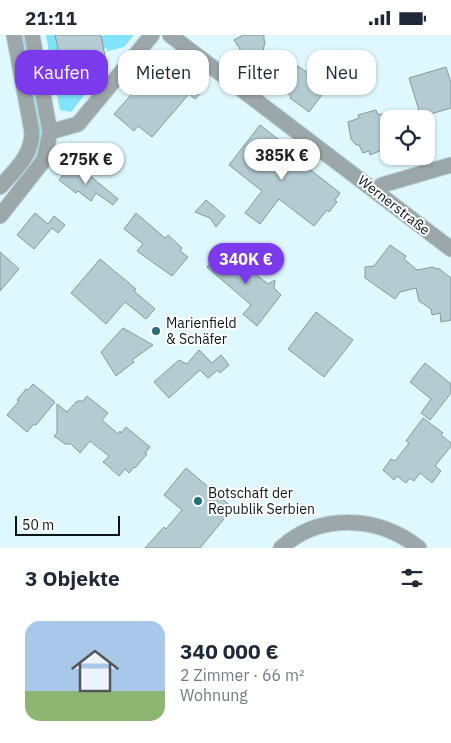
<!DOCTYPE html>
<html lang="de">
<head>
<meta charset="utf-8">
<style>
  :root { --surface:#fff; --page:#f6f6f7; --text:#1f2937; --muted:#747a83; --line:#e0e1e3; --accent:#7c3aed }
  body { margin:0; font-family:"IBM Plex Sans",sans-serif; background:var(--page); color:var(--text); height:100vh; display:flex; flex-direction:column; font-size:19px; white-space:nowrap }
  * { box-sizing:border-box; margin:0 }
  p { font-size:16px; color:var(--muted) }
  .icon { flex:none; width:28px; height:28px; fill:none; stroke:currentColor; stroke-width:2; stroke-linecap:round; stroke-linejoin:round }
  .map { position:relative; height:513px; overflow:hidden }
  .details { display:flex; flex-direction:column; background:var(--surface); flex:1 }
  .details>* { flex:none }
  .top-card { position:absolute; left:15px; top:15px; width:421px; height:45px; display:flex; gap:10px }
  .tools { position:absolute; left:380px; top:75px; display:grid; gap:10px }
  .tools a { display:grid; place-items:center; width:55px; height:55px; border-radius:10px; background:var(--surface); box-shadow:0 1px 4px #0004; font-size:25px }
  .scale { position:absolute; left:15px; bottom:12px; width:105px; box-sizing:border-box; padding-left:5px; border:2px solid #0c1517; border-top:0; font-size:14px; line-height:18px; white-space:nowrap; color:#0c1517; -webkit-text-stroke:4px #fff; paint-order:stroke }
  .price { position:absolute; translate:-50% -42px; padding:0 11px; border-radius:18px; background:#fff; color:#222; font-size:16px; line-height:32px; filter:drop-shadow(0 1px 2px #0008) }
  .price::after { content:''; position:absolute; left:50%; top:30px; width:15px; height:11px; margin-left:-8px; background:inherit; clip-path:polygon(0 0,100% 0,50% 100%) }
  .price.active { background:var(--accent); color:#fff }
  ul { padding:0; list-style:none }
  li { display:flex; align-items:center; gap:15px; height:125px; padding:0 25px }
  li+li { border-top:1px solid var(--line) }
  li span { display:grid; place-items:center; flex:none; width:140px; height:100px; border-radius:15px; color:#555 }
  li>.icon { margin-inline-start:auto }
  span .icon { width:60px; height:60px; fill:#fffc; stroke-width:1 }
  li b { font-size:21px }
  h2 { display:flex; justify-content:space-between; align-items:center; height:60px; padding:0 25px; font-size:21px }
  .pill { padding:0 18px; border-radius:15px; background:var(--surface); box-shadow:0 1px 4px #0004; font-size:18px; line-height:45px }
  .pill.active { background:var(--accent); color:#fff }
  .status { display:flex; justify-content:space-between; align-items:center; height:35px; padding:0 25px; background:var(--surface); direction:ltr }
  .status svg { height:14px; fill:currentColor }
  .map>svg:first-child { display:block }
  .green { fill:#81e4fa }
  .building { fill:#b3cbd1; stroke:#82999f }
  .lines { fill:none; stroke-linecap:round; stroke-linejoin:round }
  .minor-casing { stroke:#bcd4d9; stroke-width:17 }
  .minor { stroke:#9ca7a9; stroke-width:15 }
  .poi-dot { fill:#276d7b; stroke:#fff; stroke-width:2 }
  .labels { text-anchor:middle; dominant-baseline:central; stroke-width:4; stroke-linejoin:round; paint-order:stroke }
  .street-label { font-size:14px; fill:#0c1517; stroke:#fff }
  .poi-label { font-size:14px; fill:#0c1517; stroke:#fff; text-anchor:start }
</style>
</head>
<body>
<div class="status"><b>21:11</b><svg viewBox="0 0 49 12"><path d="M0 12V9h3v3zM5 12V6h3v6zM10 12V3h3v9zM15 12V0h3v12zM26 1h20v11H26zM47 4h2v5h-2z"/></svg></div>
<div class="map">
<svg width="451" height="513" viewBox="0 0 451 513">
  <rect width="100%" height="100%" fill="#def8fe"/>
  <path class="green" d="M20,0h7l16,90 -4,25 -8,20 -3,2 -3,-3 7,-12z
    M46,0h9l10,46 -10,3z
    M104,0h30l-10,12 -20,5 3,-2v-2l-3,1 -3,-12z
    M102,39l-14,16 -13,-8v-3z
    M74,50l12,8 -15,19 -11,-2 -4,-21z"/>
  <path class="building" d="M55,0h46l5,27 -3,11 -28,6 -1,-3 -10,2z
    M243,0h21v6h1l-2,11h-2l-3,7 -7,7 -5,-8 -7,-1 1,-8 -6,-9z
    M168,21l37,32 -10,11 -6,-5 -37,43 -14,-11 -4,5 -20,-17 19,-21 -3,-3 10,-11 4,3z
    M298,31l11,8 3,-5 17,13 -6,8 1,2 -15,20 -19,-14 1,-2 -10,-8 13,-20 2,1z
    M446,32l5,16v25l-30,9 -12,-39z
    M376,75l2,5 11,-3v35l-19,8 -1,-4 -6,2 -4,-8h-3l-5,-6 -3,-17 11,-4 -1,-3z
    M260,90l23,18 -8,11 17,13 6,-7 42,33 -5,7 2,2 -8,10 -2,-2 -13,16 -35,-27 -19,25 -15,-11 17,-22 -33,-26z
    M77,130l41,34 -5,6 -17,-12 -5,8 -13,-10 -2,2 -17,-13 8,-10 4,3z
    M206,165l19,16 -9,11 -6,-9 -15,-6z
    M35,178l13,11 6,-8 11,9 -7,8 -6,-5 -18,21 -17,-14z
    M136,178l29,25 3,-3 14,13 -2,3 8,6 -16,19 -35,-25 6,-7 -19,-15z
    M390,210l16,11 -2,3 13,11 16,-3 3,2 2,-1 13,10v42l-10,2 -1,-9 -8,2 -1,-6 -12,-8 -3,-13 -16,4 -5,7 -30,-21v-11l9,-1z
    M224,212l29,23v2l15,12 7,-4 -1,8 7,7 -24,31 -14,-12 8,-9 -44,-38z
    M0,217l19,17 -19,22z
    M100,224l36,30 -2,2 21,18 -9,10 -21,-17 -19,22 -35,-31z
    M316,277l37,28 -29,37 -36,-28z
    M123,293l30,17 -21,15 2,2 -18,14 -15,-24z
    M199,315l13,13 9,-8 8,10 -9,8 -2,-3 -10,8 -8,-8 -31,28 -15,-16 25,-22 8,4z
    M425,328l26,21v9l-21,27 -9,-7 10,-14 -21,-17z
    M33,349l22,18 -19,23 -2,-1 -7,8 -20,-17 12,-14 -2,-1 9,-11 2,1z
    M87,361l21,17 -6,7 16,14 2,-3 1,2 5,-6 24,20 -5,6 2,1 -12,14 -1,-1 -5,6 -4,-4 -6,7 -11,-10 -5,-4 6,-6 -19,-15 -10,12 -9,-9h-6l-11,-8 3,-3v-29l10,8 10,-11h6z
    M423,383l20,15 -2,2 10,8v3l-16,20 6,5 -9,12 -12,-10 -6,8 -4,-3 -4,5 -9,-7 -3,4 -11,-10 8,-11 4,2 14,-18 -3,-2z
    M186,433l47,40 -33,40h-55l19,-21 2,2 16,-19 -18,-15z"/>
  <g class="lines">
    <defs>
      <path id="minor" d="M170,0l281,214
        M50,97l28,-8 74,-89
        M0,152c15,-17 32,-31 32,-55l-18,-97
        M377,156l5,-6 69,-20
        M0,181l44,-56 6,-28 -18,-97
        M281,513c39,-36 98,-32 138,0"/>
    </defs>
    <use href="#minor" class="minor-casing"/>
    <use href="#minor" class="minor"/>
  </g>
  <g class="poi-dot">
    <circle cx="156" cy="296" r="5"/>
    <circle cx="198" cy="466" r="5"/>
  </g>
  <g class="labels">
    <g class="street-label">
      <text transform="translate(394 170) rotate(38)">Wernerstraße</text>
    </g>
    <g class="poi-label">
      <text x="166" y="288">Marienfield<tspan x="166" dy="16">&amp; Schäfer</tspan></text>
      <text x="208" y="458">Botschaft der<tspan x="208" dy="16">Republik Serbien</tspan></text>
    </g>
  </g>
</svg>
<div class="tools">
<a><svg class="icon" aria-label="locate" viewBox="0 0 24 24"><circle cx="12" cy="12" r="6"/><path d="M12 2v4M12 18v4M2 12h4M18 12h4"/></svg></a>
</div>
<div class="scale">50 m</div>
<b class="price" style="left:282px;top:146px">385K €</b>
<b class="price" style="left:86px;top:150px">275K €</b>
<b class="price active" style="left:246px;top:250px">340K €</b>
<div class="top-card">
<a class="pill active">Kaufen</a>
<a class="pill">Mieten</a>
<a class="pill">Filter</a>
<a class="pill">Neu</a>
</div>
</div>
<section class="details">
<h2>3 Objekte<svg class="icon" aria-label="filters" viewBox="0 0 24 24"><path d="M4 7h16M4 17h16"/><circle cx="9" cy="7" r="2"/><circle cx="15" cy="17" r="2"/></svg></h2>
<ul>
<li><span style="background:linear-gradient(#a9c7e8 70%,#8fb573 0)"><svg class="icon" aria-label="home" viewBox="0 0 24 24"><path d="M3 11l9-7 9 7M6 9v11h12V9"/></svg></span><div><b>340 000 €</b><p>2 Zimmer · 66 m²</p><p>Wohnung</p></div></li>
</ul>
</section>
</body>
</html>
